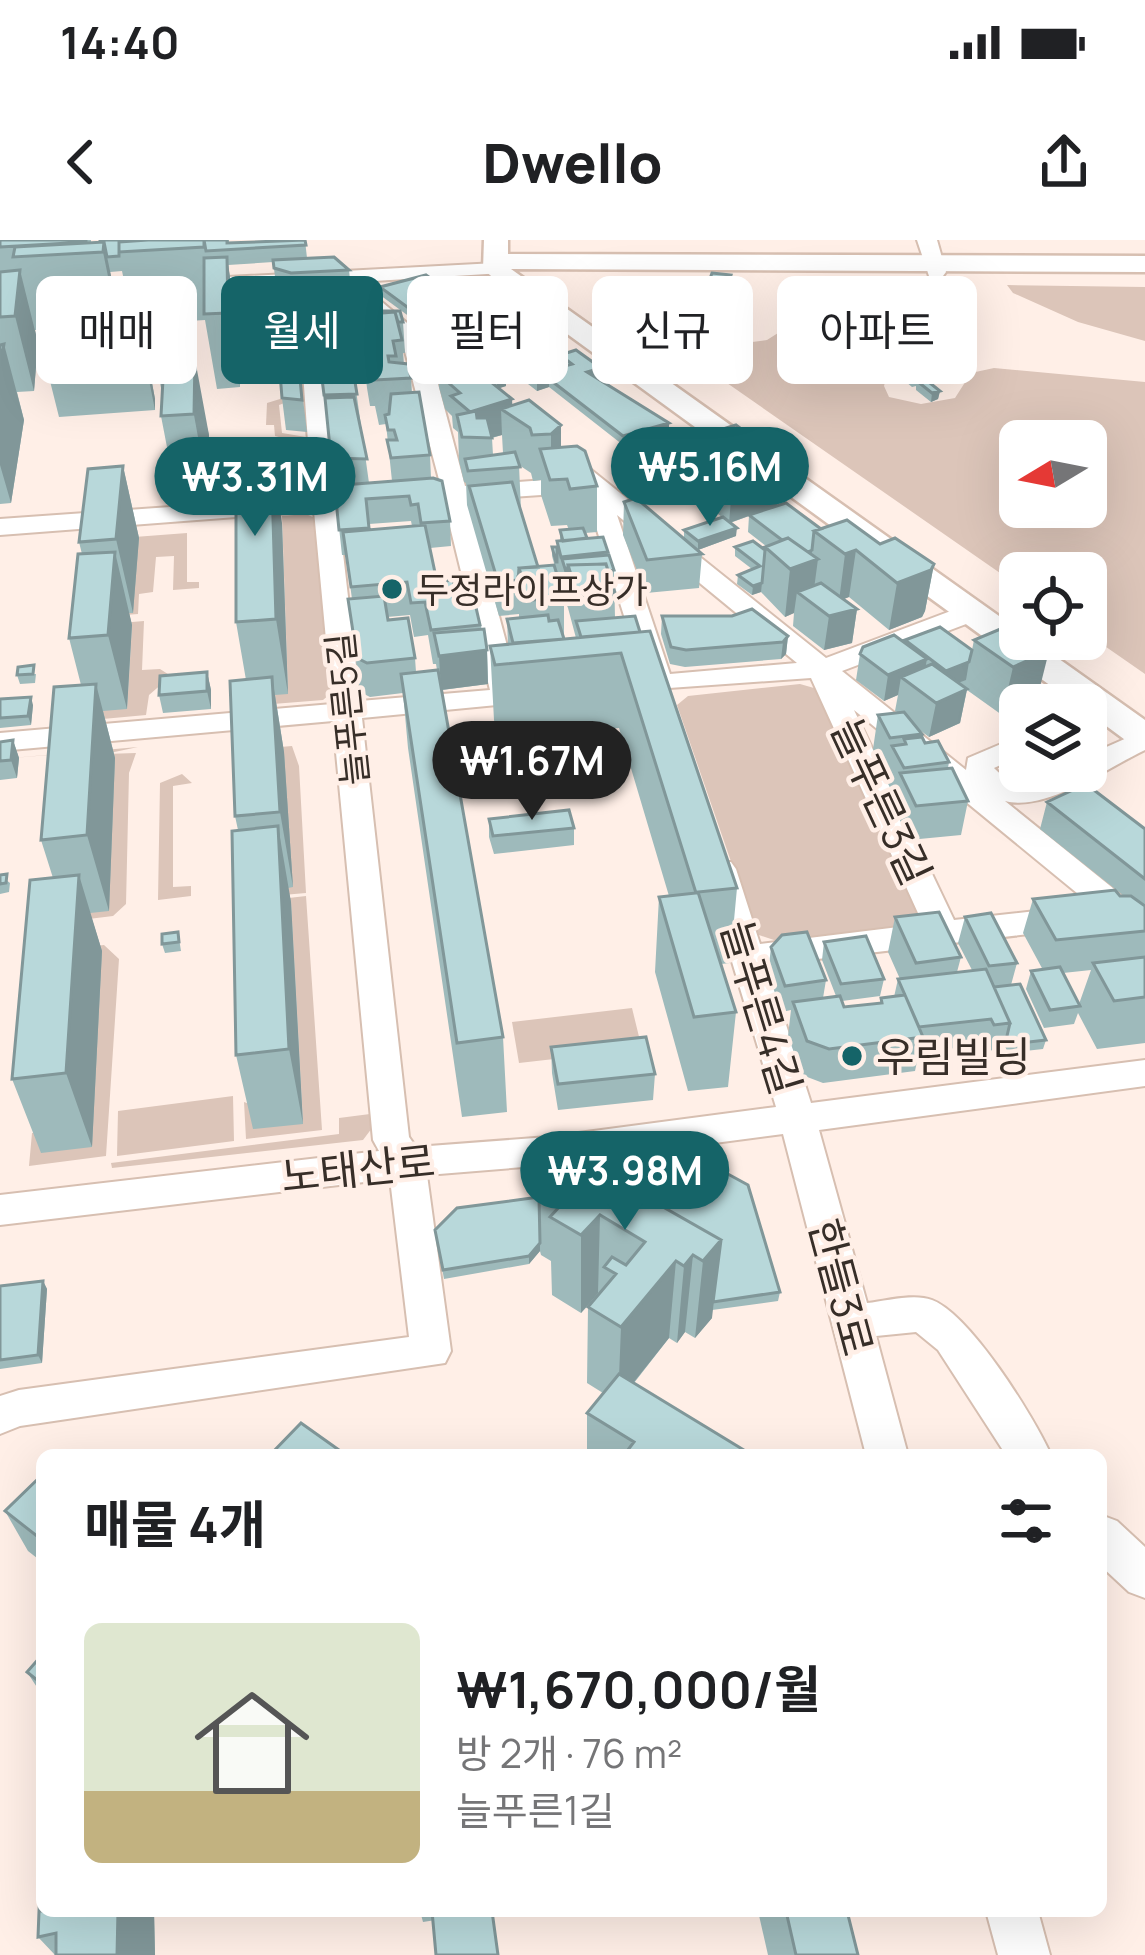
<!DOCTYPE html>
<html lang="ko">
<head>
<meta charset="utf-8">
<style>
  :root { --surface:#fff; --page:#f6f6f6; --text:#202124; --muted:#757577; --line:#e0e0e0; --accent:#156468 }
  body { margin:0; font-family:Manrope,"Noto Sans KR",sans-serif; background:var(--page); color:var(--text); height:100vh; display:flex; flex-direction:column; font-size:45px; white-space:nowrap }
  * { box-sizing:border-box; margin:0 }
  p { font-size:39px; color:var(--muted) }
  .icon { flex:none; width:66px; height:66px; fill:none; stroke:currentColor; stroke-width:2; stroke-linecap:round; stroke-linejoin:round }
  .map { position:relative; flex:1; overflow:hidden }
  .drawer { position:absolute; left:36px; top:1209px; width:1071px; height:468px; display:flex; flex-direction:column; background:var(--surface); border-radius:18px; box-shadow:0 12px 48px #0002 }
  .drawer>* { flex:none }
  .top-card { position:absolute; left:36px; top:36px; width:1074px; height:108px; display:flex; gap:24px }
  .needle { width:78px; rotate:260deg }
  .controls { position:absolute; left:999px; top:180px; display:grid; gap:24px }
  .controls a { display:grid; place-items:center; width:108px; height:108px; border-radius:18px; background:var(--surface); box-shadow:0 12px 48px #0002; font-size:60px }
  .price { position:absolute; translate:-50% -102px; padding:0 27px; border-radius:42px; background:var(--accent); color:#fff; font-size:39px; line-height:78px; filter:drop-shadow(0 3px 6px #0008) }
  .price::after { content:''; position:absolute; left:50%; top:72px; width:36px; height:27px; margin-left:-18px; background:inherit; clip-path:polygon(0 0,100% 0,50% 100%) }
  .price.active { background:#222; color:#fff }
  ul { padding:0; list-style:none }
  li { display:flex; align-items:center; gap:36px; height:300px; padding:0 48px }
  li+li { border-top:3px solid var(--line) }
  li span { display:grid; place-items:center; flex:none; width:336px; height:240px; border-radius:18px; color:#555 }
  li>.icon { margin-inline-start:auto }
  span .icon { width:144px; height:144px; fill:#fffc; stroke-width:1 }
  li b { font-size:51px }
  h2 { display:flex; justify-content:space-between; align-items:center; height:144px; padding:0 48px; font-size:51px }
  .tag { padding:0 42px; border-radius:18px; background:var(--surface); box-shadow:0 12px 48px #0002; font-size:42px; line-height:108px }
  .tag.active { background:var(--accent); color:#fff }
  .status { display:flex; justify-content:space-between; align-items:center; height:84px; padding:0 60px; background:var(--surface); direction:ltr }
  .status svg { height:33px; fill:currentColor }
  header { display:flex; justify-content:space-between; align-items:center; height:156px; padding:0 48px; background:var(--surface); font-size:54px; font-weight:800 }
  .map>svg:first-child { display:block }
  .green { fill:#dcc5b9; fill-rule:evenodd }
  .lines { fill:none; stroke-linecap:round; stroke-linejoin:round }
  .minor-casing { stroke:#d7bfb1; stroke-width:4 }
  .major-casing { stroke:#d7bfb1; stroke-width:5 }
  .minor { fill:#fff; fill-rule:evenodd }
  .major { fill:#fff; fill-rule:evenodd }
  .wall { fill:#9ebabb; fill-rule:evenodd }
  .shaded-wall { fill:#819799 }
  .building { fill:#b8d8da; stroke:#819799; stroke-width:3 }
  .poi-dot { fill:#156468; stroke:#ffefe7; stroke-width:4.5 }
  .labels { text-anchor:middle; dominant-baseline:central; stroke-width:9; stroke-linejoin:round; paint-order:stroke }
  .far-poi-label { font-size:36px; fill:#372e28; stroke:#ffefe7; text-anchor:start }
  .far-street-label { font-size:36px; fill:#372e28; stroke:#ffefe7 }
  .street-label { font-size:42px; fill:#372e28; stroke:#ffefe7 }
  .poi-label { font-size:42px; fill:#372e28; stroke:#ffefe7; text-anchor:start }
</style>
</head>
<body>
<div class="status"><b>14:40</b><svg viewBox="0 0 49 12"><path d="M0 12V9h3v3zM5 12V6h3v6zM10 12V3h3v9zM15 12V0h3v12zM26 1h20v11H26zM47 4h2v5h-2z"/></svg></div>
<header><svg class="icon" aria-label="back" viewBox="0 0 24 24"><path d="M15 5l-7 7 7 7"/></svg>Dwello<svg class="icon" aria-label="share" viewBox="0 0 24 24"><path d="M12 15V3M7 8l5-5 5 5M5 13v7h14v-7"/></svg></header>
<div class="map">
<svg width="1145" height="1715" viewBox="0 0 1145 1715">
  <rect width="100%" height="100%" fill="#ffefe7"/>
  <path class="green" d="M1007,45l138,2v54l-67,-19 -65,-29z
    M229,51l65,28 10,77 -25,9 3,28 24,4 6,54 -9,6 -88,6v-5l81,-6 -73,2 -1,-33 62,-5 -1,-18 -8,-2 -1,-11h-8l1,-22 26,-8 -8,-75 -12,-1 5,-4 -61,-21 -190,12z
    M800,79l58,19 7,8 -2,8 25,17 -4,15 5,11 32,7 34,-6 16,-25 23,-5 151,14v292l-59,-41v-60h-66v14l-339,-236 86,-11zM1086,201v66h-66v-66z
    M306,274l9,4 15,176 -7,6 -74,6v-9l39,-4 -6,-177z
    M187,293v49h12v6l-26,2 1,-34 -18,1 -3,35 -14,2 -1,20 -52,4 47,-6 -27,-71 -11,-1z
    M144,381l-2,49 18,-1 11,7 -22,19 -3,20 -65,6 -4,-20 50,8 5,-83h-47z
    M800,444l21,6 100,223 -5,11 -136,18 -24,-8 -79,-229 11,-9z
    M292,506l7,20 7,127 -68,6 7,-143 -12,-5z
    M138,507l-33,7 31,-1 -7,20 -3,131 -13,12 -49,6 -3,-168 -61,5z
    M182,534l10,9 -19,3v101l18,-1v10l-33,4 2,-117z
    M306,656l16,234 -76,9 -2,-37 59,21 -12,-220 -54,1z
    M104,705l15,14 -13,197 -77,10 3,-33 10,-1 15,-182z
    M632,768l10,41 -123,14 -7,-41z
    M233,856l1,45 -117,15 1,-45z
    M370,874l2,14 -9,12 -251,28 -1,-5 228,-29v-16z"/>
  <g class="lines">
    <defs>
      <path id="minor" d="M917,0h20l9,32 -3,4h-14z
        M496,23l7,2v8l-145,9 128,107 -3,5h-16l-34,-29 32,121 107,-8 -23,-21 12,-7 8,2 257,206 138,-52h18l4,6 -4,6 -140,53 124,99 2,-12 52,-22v20l-26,12c26,26 33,10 62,3 8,-2 21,0 30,0v-15l59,-26v20c-38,18 -99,62 -140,51l140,113v28l-12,-3 -279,-229 100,210 118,-13 12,3 4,8 -4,8 -12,3 -305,36 44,138 334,-43v26l-326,44 48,173c19,-2 47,-10 65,-3 38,14 102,117 119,155h-45l-68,-105 -22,-18 -40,4 32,119h-42l-83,-321 -235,31 -121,10 24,176 -6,12 -425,63 -20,8v-38l19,-6 390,-53 -19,-158 -390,46v-30l379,-44 -6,-11 -40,-419 -333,30v-18l332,-29 -18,-193 -314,24v-16l312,-22 -11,-152 26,-12 61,-5 -53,-44 -335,17v-12zM402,100l39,147 -104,8 -15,-146zM585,252l58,184 -16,3 -4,6 4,6 184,-13 112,246 -163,20 -24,-75 -5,-7h-22l-5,7 72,238 -228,30 -132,10 -7,-10 -47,-419 188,-18 4,-6 -4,-6 -32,-1 -50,-187zM444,262l46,188 -130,11 -22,-191zM617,275l180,148 -127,11z
        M1101,1275l16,6 28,26v51l-16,-6 -28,-26z
        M986,1671h52l12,44h-52z"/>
      <path id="major" d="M484,0h24v14l637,2v16l-634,-3 509,362v8h11l114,81v28l-13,-3 -46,-34v-6h-9l-566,-412 -28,-24z"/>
    </defs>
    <use href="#minor" class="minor-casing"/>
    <use href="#major" class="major-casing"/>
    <use href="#minor" class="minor"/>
    <use href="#major" class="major"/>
  </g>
  <path class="wall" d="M0,0h91v3l9,-1v-2h129v3l76,-3 2,18 42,12 3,30 -20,1 3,16 18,14 5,51 -3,1 14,100 23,-2 -6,-57 -7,1 -4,-19h-5l-3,-18 -5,-44h8l-3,-33 36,11 2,31h-2l1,11 7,14 1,15 18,62 1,23 19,43 1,25 -21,2 7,34 21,19 16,-2 13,51 1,34 -46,6 61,347 4,75 -45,5 -54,-369 -5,-55 -33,4 -10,-5 -12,-93h4l-6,-44h-4l-24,-220h-2l-4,-33 -18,1 -16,-5 -5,-36 -45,3 10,65 2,57 -23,2 -12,-69 -64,4 14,75v11l-96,7 -19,-76 2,-11h-7l3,13 -4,48 -17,1 7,28 -13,83 -11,1zM122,31l11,53 -15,1 1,-11 -9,-42zM411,281l1,5 -42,4 -1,-6zM410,375l4,22 14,-2 5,29h3l1,6 -21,2 -1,-14 -28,-41z
    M731,35l-1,15 -6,19 -19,-2v-15z
    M380,47l74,8 87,32 -91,26 -31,-24 -1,-6 -38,-28z
    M560,115l41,13v8l-5,1 73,46v9l-46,13 -74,-58 -12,4 -9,-7v-8l35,-10 -3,-3z
    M437,116l49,22v-7h33v8l-13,4v3l-7,2 13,11v7l49,19v23l36,38v46l-12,1 2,5 21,14 6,18 1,48 122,270 -7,75 -9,1 15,48 -8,75 -40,4 -33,-119 4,-75 10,-1 -50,-168 -121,11 -4,-19 -4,-74 18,-2 -1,-25 12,-1v-4l-20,2 -32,-111 -1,-22 -2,-1 -5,-21 -1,-29 -5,-4 -1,-12 -7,-7 -6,-22zM502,195l1,18 -10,2 -1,-17zM519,225l12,8 2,8 8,-1v15l10,31 16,-1 2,5h-9v11h-3v6h-5v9l5,18 -19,-7 -17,-57zM564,358l4,10 8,30 -12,1z
    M190,120l19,75 -1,57 -32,2 -15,-78 1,-23 -6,-31z
    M299,127l8,65 -21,-2 -4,-32z
    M899,127l23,10 -1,3 19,11 -2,8 -7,3 -15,-12v-4l-4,1 -14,-12z
    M736,185l46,35 -5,46 44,23 59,15 54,20 -9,47 -3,6 -33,13 -40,-33 -6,2 14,10 -5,34 -28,7 -31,-24 1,-13 -9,4 -24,-25 -9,3 -15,-11 1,-9 14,-6 -17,-13v-9l30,3 1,-4 -18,-14 1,-16 -19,7 6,13 -38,14 4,4 -3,34 -53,5 -23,-58 1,-33 10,-4 -11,-8v-25l7,-7zM681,244v3l41,30 -38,13v9l-47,-40z
    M123,226l16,72 -6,75h-4l3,12 -5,84 -24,2 12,47 -6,153 -19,2 12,38 -10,196 -51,6 -29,-74 41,-201 -12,-38 40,-155 -12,-47 13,-84 -3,-12z
    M282,283l6,171 -13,1 9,57 9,135 -5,1 3,14 12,222 -50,5 -17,-74 2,-225 -3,-14 11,-136 -10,-58z
    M662,376l126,20 -2,18 -5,5 -96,8 -15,-3 -9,-30z
    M1010,385l27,74 -35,16 -35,-25 -7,33 -31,14 -12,-9 5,6 3,9 24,19 -1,6 20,33 -7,34 -52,5 -15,-33 2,-8 -10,-19 2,-9 -5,1 -10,-23 5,-34 19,-3 -2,-1 3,-16 -14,6 -28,-21 4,-26 44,-12 1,-2 67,10 2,-10z
    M207,432l4,18v19l-48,4 -4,-18z
    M36,434l-1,9 -15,1 -3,-9z
    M0,459l33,6 -2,20 -31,3z
    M13,500l6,18 -2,20 -17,2v-38z
    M1020,501v30h46l-34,16 -31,-23 4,-18z
    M1047,562l98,27v214l-48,6 -19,-36 -4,11 -30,4 -18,-39 5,-18 12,-1 -20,-37 10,-34 91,-3 -84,-67zM1091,730l-12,34 -16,-31z
    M489,579l85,9v17l-80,9 -5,-17z
    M0,635l10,8 -1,9 -9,2z
    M895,677l66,40 -4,15 15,-2 -14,-27 7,-26 52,46 -6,22 35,55 -3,9 -35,4 -4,-9 -1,5 -17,2 -2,-6 -65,7 -4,19 -92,12 -21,-8 -14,-39 3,-26 -9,2 -14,-38 3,-27 55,33 -3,18 13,-2 -14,-36 2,-18 60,37 -4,17 -38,5 2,6 36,-4 1,-5 13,-1 4,-18h2l-12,-27z
    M178,692l3,19 -16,2 -3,-9z
    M551,807l104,27 -2,26 -95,10 -6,-37z
    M538,935l242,117 -2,9 -66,9v8l-17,20 -10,-6 -8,11 -8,-5 -35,45 118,72h-165v-42l16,-20 -16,-10 1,-76 11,-13 -18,19 -29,-18 -1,-34 -10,-6 -1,-4 -11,13 -85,15 -9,-49 104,-33z
    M43,1041l4,8 -5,74 -42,6v-83z
    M42,1235v87l-14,-11 -23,-40z
    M42,1415v40l-15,-23z
    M42,1671h112l1,44h-100l-17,-18z
    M420,1671h72l-69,11z
    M758,1671h89l11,44h-90z"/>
  <path class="shaded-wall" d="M104,2l15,72 -1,11 -15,-73z
    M227,17l11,73 2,57 -12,-74z
    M20,30l18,73 -4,48 -19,-75z
    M731,35l-1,15 -6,19 1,-16z
    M540,64l1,23 -91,26 -2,-24z
    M141,84l14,75v11l-15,-75z
    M185,95l9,52 1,-28 14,76 -1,57 -24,-132z
    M4,104l20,76 -13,83 -11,-38v-98z
    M601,128v8l-14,4v-8z
    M519,131v8l-13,4v3l-9,3v-9l6,-4z
    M549,139v8l-12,4v-9z
    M940,151l-2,8 -7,3 1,-9z
    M512,159l1,18 -12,-8 1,26 -12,3 -20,-26z
    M669,183v9l-46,13v-9z
    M561,185v45l-10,9v-45z
    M271,212l11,71 6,171 -12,-75z
    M683,220l-2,24 -46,15 1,-25z
    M782,220l-5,46 -48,17 4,-46z
    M123,226l16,72 -6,75 -17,-74z
    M737,288l-1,8 -38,14v-9z
    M812,310l-1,11 7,-2 -6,45 -15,-12 -3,21 -9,4 5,-48 10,-15z
    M856,310l-7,47 -10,4 6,-47z
    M115,312l17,73 -5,84 -19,-74z
    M934,324l-9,47 -3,6 -33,13 8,-47z
    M762,343l-1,9 -9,3 1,-9z
    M857,369l-5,34 -28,7 5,-34z
    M788,396l-2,18 -5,5 2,-17z
    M487,410l1,34 -47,6 -2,-34z
    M1049,411l-12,48 -35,16 11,-48z
    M927,419l-5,26 -21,-8 -3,18 -14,6 4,-26z
    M969,422l-3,18 -24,9 4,-18z
    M207,432l4,18v19l-4,-18z
    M272,437l12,75 9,135 -13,-75z
    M96,444l19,74 -6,153 -22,-76z
    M967,449l-7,34 -31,14 7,-34z
    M31,457l2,8 -2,20 -3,-9z
    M13,500l6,18 -2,20 -6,-18z
    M1036,531h30l-34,16z
    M278,586l13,76 12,222 -14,-75z
    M79,635l23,76 -10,196 -26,-74z
    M600,975l-2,78 -17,20v-78z
    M721,1000l-9,78 -17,20 8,-77z
    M540,1003v8l-11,13v-8z
    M693,1015l-8,77 -8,11 7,-77z
    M676,1021l-7,77 -51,64 3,-75z
    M43,1041l4,8 -5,74 -4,-8z
    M118,1671h36l1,44h-38z"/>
  <path class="building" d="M0,0h86v2l-86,5z
    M100,0h48l-29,2v14l-12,1 -3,-15h-4z
    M148,0h56v7l-85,5v-10z
    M204,0h23v3l78,-3 1,5 -100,6z
    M104,2l-1,10 -90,5 2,-10z
    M227,17l1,56 -24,1v-56z
    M334,17l15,13 -58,3 -17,-5 -1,-8z
    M20,30l-5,46 -15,1v-45z
    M712,33l19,2 -6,18 -20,-1z
    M426,35l28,20 -37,10 1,10 -38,-28z
    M508,41l32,23 -92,25 -31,-24z
    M332,59l3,18 -21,2 -2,-18z
    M367,71h33l3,11h-5l-3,-10 -26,2 1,10z
    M395,72l7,28 -9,1 3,15h-8l1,6 19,2 3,14 -36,2 -3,-13 9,-1 -1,-5 -15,1 -3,-18 13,-1 -6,-29z
    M350,76l3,15 -34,3 -3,-16z
    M141,84l-1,11 -100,6 2,-12z
    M351,94l4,17 -11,1 6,4 3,16h-6l7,4 3,18 -33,1 -2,-16 5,-1v-5l-4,1 -2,-16h4l-7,-21z
    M185,95l-1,25 11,-1 -1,55 -33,2 3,-55 -8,1 2,-26z
    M4,104l-4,23v-22z
    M576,110l25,18 -14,4 82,51 -46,13 -74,-57 -12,3 -9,-6 44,-12 -12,-9z
    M455,113l57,46 -42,13 -19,-16 9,-3 -17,-15 -6,-22z
    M510,124l9,7 -16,5 3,2 -9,2 -11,-9z
    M907,125l15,12 -8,2 -15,-12z
    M299,127l3,33 -20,-2 -2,-25z
    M925,139l15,12 -8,2 -15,-12z
    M419,152l11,63 -39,3 -4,-18h10l-3,-10h-6l-3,-15 4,-1 2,-20z
    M354,157l13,62 -36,-1 -6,-60z
    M529,160l32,25 -10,9 -19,1 -2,-7 -29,-19z
    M476,171l1,7h10l5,20 -30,-1 -5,-22z
    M736,185l46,35 -49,17 -49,-36z
    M684,201l-1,19 -47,14 -13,-9 7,-7z
    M577,206l8,5 12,35 -27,3 -3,-10 -17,1 -10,-31z
    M271,212l5,167 -40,3v-168z
    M515,212l5,15 -52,4 -3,-12z
    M123,226l-7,73 -37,3 9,-73z
    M433,238l9,3 8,40 -29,2 -3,-19 -7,1 -2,-9 -43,3 3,29 -30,2 -4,-40 8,-5z
    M512,242l26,85 -19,1 -1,12 -20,2 -29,-96z
    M636,258l66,56 -55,6 -23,-58z
    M786,263l35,26 -7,2 -2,19 -4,2 -20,-14 -6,2 -33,-25z
    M723,277l14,11 -39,13 -14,-11z
    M847,280l33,24 15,-6 39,26 -3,6 -34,13 -41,-33 -11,4 -31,-23z
    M425,285l12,57 16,-2 5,21 16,-2 6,26 -49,5 -6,-28 -14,1 -4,-21 -56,5 -8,-55z
    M583,288l4,10 -24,3 -3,-11z
    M603,297l5,15 -47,5 -4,-16z
    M788,298l30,21 -28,10 -25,-22z
    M753,301l12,9 -3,33 -9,3 -15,-11 22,-9 -25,-19z
    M552,307h5v15h-1z
    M115,312l-7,83 -39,3 9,-84z
    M609,315l5,15 -6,1 -2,-7 -38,1 -1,10 -5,-16z
    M606,324l9,29 -37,4 -10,-32z
    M554,325l10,32 -40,4 -6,-24h4l-3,-9z
    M821,343l36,26 -28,7 -32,-24z
    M384,356l4,24 20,-2 7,40 -48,5 -10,-5 -9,-59z
    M752,369l36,27 -5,6 -97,8 -15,-3 -9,-31h70z
    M548,375l1,6 9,-1 6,19 -51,4 -6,-24z
    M635,376l5,16 -59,5 -5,-16z
    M1010,385l10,6v8h12l17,12 -36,16 -39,-27z
    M940,387l32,23 -3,12 -23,9 -41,-31z
    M484,389l3,21 -48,6 -5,-23z
    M650,391l87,257 -39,4 38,120 -42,5 -35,-120 37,-4 -75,-240 -126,12 -5,-19z
    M894,395l33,24 -39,16 -28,-21 3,-7z
    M932,424l35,25 -31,14 -35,-26z
    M34,425l-1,9 -16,1 1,-8z
    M438,430l65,367 -46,6 -56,-369z
    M207,432v19l-48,4 1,-19z
    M272,437l8,135 -45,4 -5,-135z
    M96,444l-9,151 -46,5 13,-153z
    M31,457l-3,19 -28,2v-19z
    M904,472l18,22 -32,4 -12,-23z
    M922,497l3,6 13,-2 11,21 -45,6 -12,-22 14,-2 -2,-5z
    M13,500l-2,20 -11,1v-19z
    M1020,501v16l-15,-11z
    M952,528l16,33 -52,5 -16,-33z
    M1086,544l59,45v50l-98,-77z
    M569,570l5,18 -81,8 -4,-17z
    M278,586l11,223 -53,6 -4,-224z
    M7,634l-1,9 -6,1v-9z
    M79,635l-13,198 -54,6 18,-199z
    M1115,650l5,6h11l14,10v25l-89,9 -23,-41z
    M939,672l22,45 -45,6 -21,-46z
    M991,673l26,50 -28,3 -24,-49z
    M178,692l1,10 -17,2v-10z
    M807,692l19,48 -41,6 -14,-39 11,-12z
    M866,696l18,43 -43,5 -17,-42z
    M1145,717v40l-31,4 -21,-38z
    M1060,727l20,39 -30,4 -19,-39z
    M986,729l24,54 -16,2 -3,-6 -72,8 -21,-48z
    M1020,744l26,56 -35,4 -4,-8 3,-13 -16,-36z
    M905,755l18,42 -94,12 -22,-8 -14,-39 47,-6 4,11 38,-4 -1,-5z
    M646,797l9,37 -97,10 -7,-37z
    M563,910l158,90 -18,21 -10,-6 -9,11 -8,-5 -55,66 -33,-20 28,-33 -12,-7 8,-10 14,8 19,-23 -45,-27 -19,20 -31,-18 21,-23 -33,-19z
    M726,933l22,12 32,107 -67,10 8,-62 -95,-54z
    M539,957l1,46 -11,13 -86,14 -8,-40 22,-22z
    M43,1041l-5,74 -38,5v-74z
    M619,1134l133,81h-128l10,-13 -47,-29z
    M301,1183l45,32h-76z
    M42,1235v65l-37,-29z
    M42,1415v29l-15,-12z
    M42,1645v26h76l-1,44h-61v-22l-18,4 2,-51z
    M432,1671h60l6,44h-62z
    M786,1671h61l11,44h-62z"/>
  <g class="poi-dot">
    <circle cx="392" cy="349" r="12"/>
    <circle cx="852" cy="816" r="12"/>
  </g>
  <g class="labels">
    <g class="far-poi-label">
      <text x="416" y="349">두정라이프상가</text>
    </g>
    <g class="far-street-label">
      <text transform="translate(347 469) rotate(-96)">늘푸른5길</text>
    </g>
    <g class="street-label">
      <text transform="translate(882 561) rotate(65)">늘푸른3길</text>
      <text transform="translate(762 767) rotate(73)">늘푸른4길</text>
      <text transform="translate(358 928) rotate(-6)">노태산로</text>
      <text transform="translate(842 1047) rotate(75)">한들3로</text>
    </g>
    <g class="poi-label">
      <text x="876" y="816">우림빌딩</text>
    </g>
  </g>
</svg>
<div class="controls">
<a><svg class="needle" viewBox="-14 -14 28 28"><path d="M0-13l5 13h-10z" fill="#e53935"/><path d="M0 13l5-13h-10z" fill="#757577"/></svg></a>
<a><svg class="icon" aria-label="locate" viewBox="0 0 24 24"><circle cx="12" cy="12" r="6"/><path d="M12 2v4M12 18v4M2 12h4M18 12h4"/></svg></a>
<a><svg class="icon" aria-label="layers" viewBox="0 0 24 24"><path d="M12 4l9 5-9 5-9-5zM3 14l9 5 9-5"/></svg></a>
</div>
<b class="price" style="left:710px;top:289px">₩5.16M</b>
<b class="price" style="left:255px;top:299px">₩3.31M</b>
<b class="price active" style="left:532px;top:583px">₩1.67M</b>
<b class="price" style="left:625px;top:993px">₩3.98M</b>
<div class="top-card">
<a class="tag">매매</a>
<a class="tag active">월세</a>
<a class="tag">필터</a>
<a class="tag">신규</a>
<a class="tag">아파트</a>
</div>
<section class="drawer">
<h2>매물 4개<svg class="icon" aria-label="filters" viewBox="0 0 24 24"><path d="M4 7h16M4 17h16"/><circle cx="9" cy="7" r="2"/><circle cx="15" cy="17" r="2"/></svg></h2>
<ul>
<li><span style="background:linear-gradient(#dfe7d0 70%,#c2b280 0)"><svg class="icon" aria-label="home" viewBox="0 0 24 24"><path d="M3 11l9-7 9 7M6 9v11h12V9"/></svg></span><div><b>₩1,670,000/월</b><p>방 2개 · 76 m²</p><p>늘푸른1길</p></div></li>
</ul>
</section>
</div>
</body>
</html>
